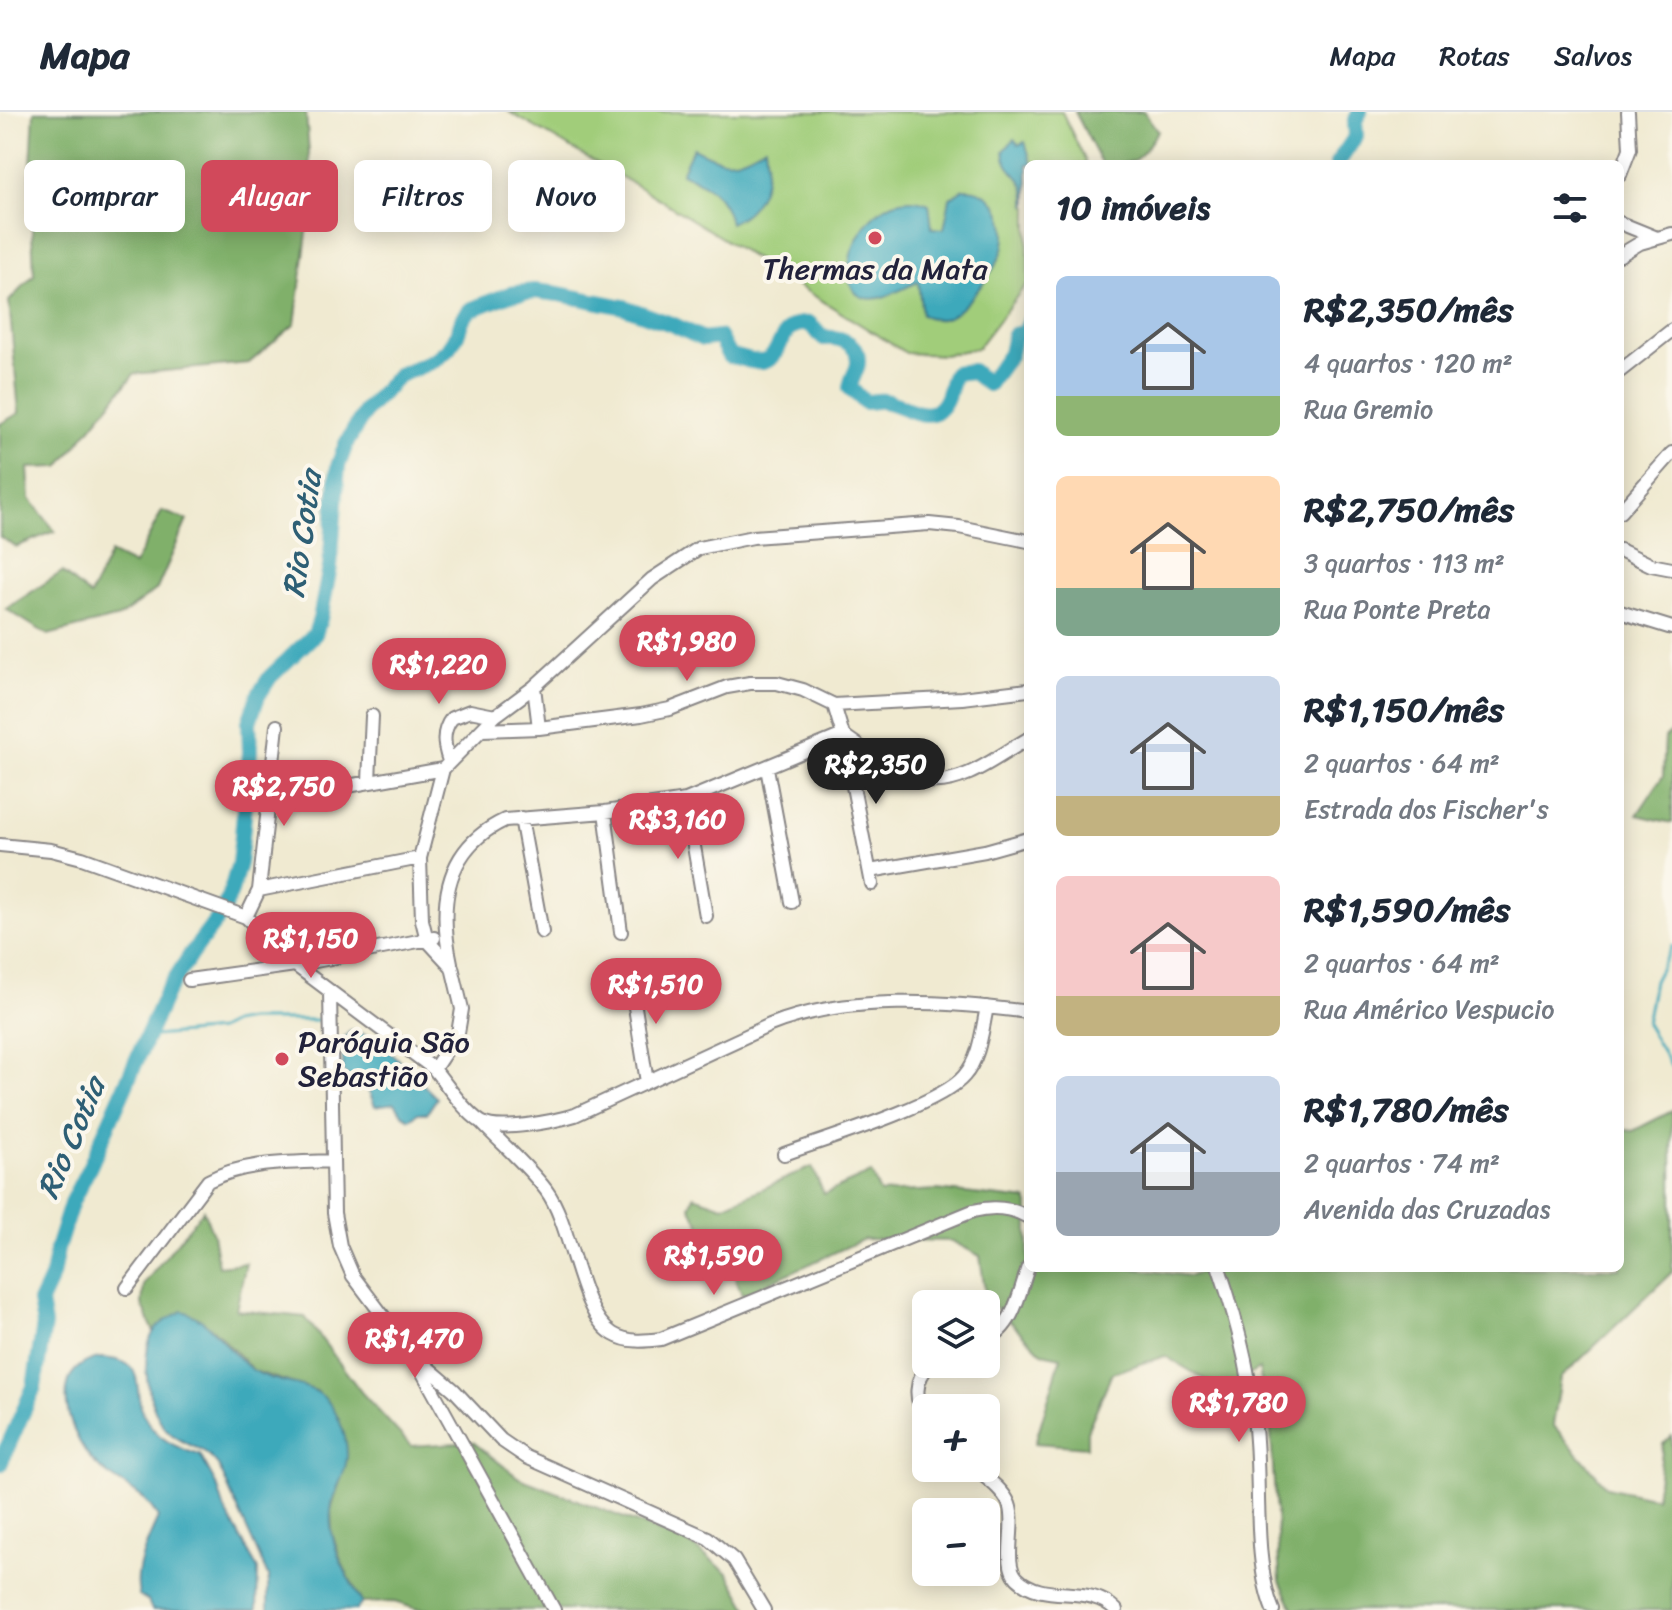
<!DOCTYPE html>
<html lang="pt">
<head>
<meta charset="utf-8">
<style>
  :root { --surface:#fff; --page:#f2f2f3; --text:#1f2937; --muted:#747a83; --line:#e0e1e3; --accent:#d1495b }
  body { margin:0; font-family:Sriracha,sans-serif; background:var(--page); color:var(--text); height:100vh; display:flex; flex-direction:column; font-size:30px; white-space:nowrap }
  * { box-sizing:border-box; margin:0 }
  p { font-size:26px; color:var(--muted) }
  .icon { flex:none; width:44px; height:44px; fill:none; stroke:currentColor; stroke-width:2; stroke-linecap:round; stroke-linejoin:round }
  .map { position:relative; flex:1; overflow:hidden }
  .panel { position:absolute; left:1024px; top:48px; width:600px; height:1112px; display:flex; flex-direction:column; background:var(--surface); border-radius:12px; box-shadow:0 4px 20px #0003 }
  .panel>* { flex:none }
  .guide { position:absolute; left:24px; top:48px; width:760px; height:72px; display:flex; gap:16px }
  .fabs { position:absolute; left:912px; top:1178px; display:grid; gap:16px }
  .fabs a { display:grid; place-items:center; width:88px; height:88px; border-radius:12px; background:var(--surface); box-shadow:0 4px 20px #0003; font-size:40px }
  .price { position:absolute; translate:-50% -68px; padding:0 18px; border-radius:28px; background:var(--accent); color:#fff; font-size:26px; line-height:52px; filter:drop-shadow(0 2px 4px #0008) }
  .price::after { content:''; position:absolute; left:50%; top:48px; width:24px; height:18px; margin-left:-12px; background:inherit; clip-path:polygon(0 0,100% 0,50% 100%) }
  .price.selected { background:#222; color:#fff }
  ul { padding:0; list-style:none }
  li { display:flex; align-items:center; gap:24px; height:200px; padding:0 32px }
  li span { display:grid; place-items:center; flex:none; width:224px; height:160px; border-radius:12px; color:#555 }
  li>.icon { margin-inline-start:auto }
  span .icon { width:96px; height:96px; fill:#fffc; stroke-width:1 }
  li b { font-size:34px }
  h2 { display:flex; justify-content:space-between; align-items:center; height:96px; padding:0 32px; font-size:34px }
  .tag { padding:0 28px; border-radius:12px; background:var(--surface); box-shadow:0 4px 20px #0003; font-size:28px; line-height:72px }
  .tag.selected { background:var(--accent); color:#fff }
  header { display:flex; align-items:center; gap:48px; box-sizing:border-box; height:112px; padding:0 40px; background:var(--surface); border-bottom:2px solid var(--line) }
  header strong { font-size:38px }
  nav { display:flex; gap:44px; margin-inline-start:auto; font-size:28px }
  .map>svg:first-child { display:block }
  .green { fill:#a1cd7a; stroke:#62785a; stroke-width:2 }
  .forest { fill:#80b06a; stroke:#516952; stroke-width:2 }
  .water { fill:#3ca9bb; stroke:#2f667b; stroke-width:2 }
  .lines { fill:none; stroke-linecap:round; stroke-linejoin:round }
  .stream { stroke:#3ca9bb; stroke-width:3 }
  .river { stroke:#3ca9bb; stroke-width:16 }
  .minor-casing { stroke:#898686; stroke-width:16 }
  .minor { stroke:#fff; stroke-width:12 }
  .poi-dot { fill:#d1495b; stroke:#fbf7ec; stroke-width:3 }
  .labels { text-anchor:middle; dominant-baseline:central; stroke-width:8; stroke-linejoin:round; paint-order:stroke }
  .poi-label { font-size:30px; fill:#22223b; stroke:#fbf7ec }
  .water-label { font-size:32px; font-style:italic; fill:#2e5f75; stroke:#fbf7ec }
</style>
</head>
<body>
<header>
<strong>Mapa</strong>
<nav><a>Mapa</a><a>Rotas</a><a>Salvos</a></nav>
</header>
<div class="map">
<svg width="1672" height="1498" viewBox="0 0 1672 1498">
  <rect width="100%" height="100%" fill="#fbf7ec"/>
  <filter id="ink" filterUnits="userSpaceOnUse"><feTurbulence type="fractalNoise" baseFrequency=".0125" numOctaves="2"/><feDisplacementMap in="SourceGraphic" scale="16" xChannelSelector="R" yChannelSelector="G"/><feConvolveMatrix kernelMatrix="1 2 1 2 8 2 1 2 1" color-interpolation-filters="sRGB"/></filter>
  <filter id="wash" filterUnits="userSpaceOnUse"><feTurbulence type="fractalNoise" baseFrequency=".006" numOctaves="4" result="noise"/><feDisplacementMap in="SourceGraphic" scale="32" xChannelSelector="R" yChannelSelector="G"/><feGaussianBlur stdDeviation="1.8" result="paint"/><feColorMatrix in="noise" values="0 0 0 0 0 0 0 0 0 0 0 0 0 0 0 0 0 1.4 0 .05"/><feComposite in="paint" operator="in"/></filter>
  <g filter="url(#wash)">
    <rect width="100%" height="100%" fill="#f0ead1"/>
    <path class="green" d="M509,0h553l25,52h-59v118l-51,66 -33,7 -38,-2 -255,-159z"/>
    <path class="forest" d="M34,0h272l6,83 -17,129 -46,39 -115,11 -75,93 -31,1 2,31 25,32 -39,16 -16,-10v-113l19,-11 -10,-112 25,-26 -4,-92z
      M1075,0h69l14,19c-21,30 -18,33 -56,33z
      M162,399l25,9 -30,69 -38,28 -71,18 -42,-26 56,-37 28,24 20,-43 24,12z
      M1672,619v92l-35,-8 26,-39 2,-38z
      M1672,999v161l-111,106 -8,47 54,62 49,11 7,-54 9,-8v174h-378l-14,-29 -9,-147 -12,-65 -36,21 -58,-34 -53,17 -25,58v16l-52,-4 26,-86 -19,-4 -56,-55 -6,-42 -28,-15 -88,-2 -122,56 -12,-31 -11,-6 -29,-51 4,-11 29,10 89,-39 12,27 47,-21 9,20 57,-3 91,10v68h101l60,8 17,-4 3,-4h411v-139l13,2z
      M203,1098l10,24 5,32 28,-3 -10,47 69,7 57,76 49,53 62,-4 46,36 168,64 41,31 21,37h-312l-20,-1 -23,-7 -32,1 -21,-42 -9,-28 -1,-23 16,-52 -9,-38 -21,-29 -63,-20 -41,-42 -45,-10 -14,13 -12,-28 2,-20z"/>
    <path class="water" d="M1014,27l5,6 6,-3 7,22h-4v40l-2,1c2,-33 -20,-28 -22,-54z
      M765,34c5,32 -3,63 -35,77 -6,-29 -24,-39 -49,-50l12,-25c33,17 40,17 72,-2z
      M963,77c31,-1 46,28 41,56 -3,19 -40,67 -58,73 -8,3 -16,0 -24,-3l-4,-33c-15,6 -36,20 -53,16 -41,-11 1,-120 64,-94l3,24 12,1 6,-31z
      M351,918c31,6 63,47 86,68l-10,15h-9l-8,6 -8,-5 -7,-11 -20,3 -7,-17 -25,-17 -1,-32z
      M183,1199c32,10 44,43 70,59 19,13 45,11 64,22 19,11 31,45 30,65 -1,19 -15,35 -16,54 -3,32 16,65 31,92l-6,7h-88v-34l-49,-109c-18,-24 -33,-19 -50,-35 -21,-19 -30,-75 -16,-99 7,-11 20,-17 30,-22z
      M100,1246c51,2 30,28 44,57 11,24 33,33 56,40l18,33 7,22 33,59 -1,41h-105l-4,-9 -9,-6c-6,-25 9,-55 19,-77 -14,-27 -36,-31 -57,-49 -21,-18 -40,-57 -33,-85 3,-15 18,-24 32,-26z"/>
    <g class="lines">
      <path class="stream" d="M1672,834l-18,35 -8,43 26,43
        M150,919l5,5 64,-6 13,-7 17,-3h71"/>
      <path class="river" d="M1337,52l19,-28 -1,-16 5,-8
        M0,1352l34,-77 10,-62 -4,-23 12,-26 5,-27 15,-48 18,-35 76,-173 25,-39 31,-41 9,-22 8,-28 3,-27 8,-84 -1,-30 9,-26 12,-19 45,-43 5,-15 10,-52 8,-101 8,-22 19,-33 34,-36 36,-15 12,-10 10,-15 5,-15 8,-10 40,-16 25,-3 24,3 65,13 50,18 29,14 16,-2 10,19c11,1 23,7 33,6 23,-4 14,-42 48,-38l13,14c19,-2 40,7 34,30 -3,8 -6,11 -7,20l15,14c7,0 13,-2 19,-1 20,3 45,26 60,2 6,-9 6,-21 11,-30l17,-2 16,13 22,-30 4,-19 11,-3 3,-9"/>
    </g>
  </g>
  <g filter="url(#ink)">
    <g class="lines">
      <defs>
        <path id="minor" d="M1620,63l10,-26 -2,-37
          M1620,111l37,15
          M1620,143l20,-12 32,-9
          M1620,259l52,-41
          M1620,400l52,-59
          M1620,438l31,15 21,4
          M1620,500l52,16
          M534,575l5,41
          M834,593l128,-7 66,-8
          M482,618l57,-2 102,-13 29,-6 57,-22 23,-4h27l26,7 31,15 9,30 29,149
          M449,649c-5,-15 -8,-29 3,-43l18,-7 25,5
          M767,656l25,134
          M369,669l3,-65
          M269,688l174,-31
          M686,688l20,116
          M605,700l16,120
          M521,706l21,114
          M0,733l51,5 31,8 164,59 49,48 139,104 24,-36 4,-24 -10,-42 -25,-27 -5,-20 -2,-62 23,-89 52,-53 39,-29 118,-108 47,-31 54,-11 176,-13 30,3 69,14
          M870,759l115,-20 43,-12
          M259,778l161,-32
          M246,805l13,-27 18,-164
          M451,851c-13,-59 -6,-115 54,-143l100,-8 81,-12 157,-65 23,16 63,30c35,4 70,-26 99,-42
          M630,864l17,106
          M189,868l106,-15 139,-27
          M330,880l4,221 6,33 13,30 59,78 42,36 47,50 25,17 182,81 26,22 30,50
          M434,957c13,16 30,42 47,53 17,11 74,-1 94,-7l195,-90c77,-31 177,-24 258,-13
          M482,1011c21,22 46,43 64,67 27,36 32,123 67,144 15,9 32,7 48,5l312,-128c20,-5 37,-4 55,6
          M784,1042c39,-14 156,-49 180,-78 16,-18 18,-46 23,-69
          M1219,1156c19,55 34,114 37,173 4,50 -2,124 17,169
          M127,1176l81,-107c37,-20 83,-18 124,-20
          M986,1227c27,-9 34,-48 42,-72
          M418,1252l136,246
          M926,1306c-12,-18 -12,-38 4,-54
          M974,1356c12,10 29,21 35,36 8,21 -7,59 8,74 27,27 72,4 99,32"/>
      </defs>
      <use href="#minor" class="minor-casing"/>
      <use href="#minor" class="minor"/>
    </g>
  </g>
  <g class="poi-dot">
    <circle cx="875" cy="126" r="8"/>
    <circle cx="282" cy="947" r="8"/>
  </g>
  <g class="labels">
    <g class="poi-label">
      <text x="875" y="157">Thermas da Mata</text>
      <text x="298" y="930" text-anchor="start">Paróquia São<tspan x="298" dy="34">Sebastião</tspan></text>
    </g>
    <g class="water-label">
      <text transform="translate(302 422) rotate(-82)">Rio Cotia</text>
      <text transform="translate(71 1026) rotate(-67)">Rio Cotia</text>
    </g>
  </g>
</svg>
<div class="fabs">
<a><svg class="icon" aria-label="layers" viewBox="0 0 24 24"><path d="M12 4l9 5-9 5-9-5zM3 14l9 5 9-5"/></svg></a>
<a>+</a>
<a>−</a>
</div>
<b class="price" style="left:687px;top:571px">R$1,980</b>
<b class="price" style="left:439px;top:594px">R$1,220</b>
<b class="price selected" style="left:876px;top:694px">R$2,350</b>
<b class="price" style="left:284px;top:716px">R$2,750</b>
<b class="price" style="left:678px;top:749px">R$3,160</b>
<b class="price" style="left:311px;top:868px">R$1,150</b>
<b class="price" style="left:656px;top:914px">R$1,510</b>
<b class="price" style="left:714px;top:1185px">R$1,590</b>
<b class="price" style="left:415px;top:1268px">R$1,470</b>
<b class="price" style="left:1239px;top:1332px">R$1,780</b>
<div class="guide">
<a class="tag">Comprar</a>
<a class="tag selected">Alugar</a>
<a class="tag">Filtros</a>
<a class="tag">Novo</a>
</div>
<section class="panel">
<h2>10 imóveis<svg class="icon" aria-label="filters" viewBox="0 0 24 24"><path d="M4 7h16M4 17h16"/><circle cx="9" cy="7" r="2"/><circle cx="15" cy="17" r="2"/></svg></h2>
<ul>
<li><span style="background:linear-gradient(#a9c7e8 75%,#8fb573 0)"><svg class="icon" aria-label="home" viewBox="0 0 24 24"><path d="M3 11l9-7 9 7M6 9v11h12V9"/></svg></span><div><b>R$2,350/mês</b><p>4 quartos · 120 m²</p><p>Rua Gremio</p></div></li>
<li><span style="background:linear-gradient(#ffd9b3 70%,#7fa58c 0)"><svg class="icon" aria-label="home" viewBox="0 0 24 24"><path d="M3 11l9-7 9 7M6 9v11h12V9"/></svg></span><div><b>R$2,750/mês</b><p>3 quartos · 113 m²</p><p>Rua Ponte Preta</p></div></li>
<li><span style="background:linear-gradient(#c9d6e8 75%,#c2b280 0)"><svg class="icon" aria-label="home" viewBox="0 0 24 24"><path d="M3 11l9-7 9 7M6 9v11h12V9"/></svg></span><div><b>R$1,150/mês</b><p>2 quartos · 64 m²</p><p>Estrada dos Fischer's</p></div></li>
<li><span style="background:linear-gradient(#f6c9c9 75%,#c2b280 0)"><svg class="icon" aria-label="home" viewBox="0 0 24 24"><path d="M3 11l9-7 9 7M6 9v11h12V9"/></svg></span><div><b>R$1,590/mês</b><p>2 quartos · 64 m²</p><p>Rua Américo Vespucio</p></div></li>
<li><span style="background:linear-gradient(#c9d6e8 60%,#9aa5b1 0)"><svg class="icon" aria-label="home" viewBox="0 0 24 24"><path d="M3 11l9-7 9 7M6 9v11h12V9"/></svg></span><div><b>R$1,780/mês</b><p>2 quartos · 74 m²</p><p>Avenida das Cruzadas</p></div></li>
</ul>
</section>
</div>
</body>
</html>
